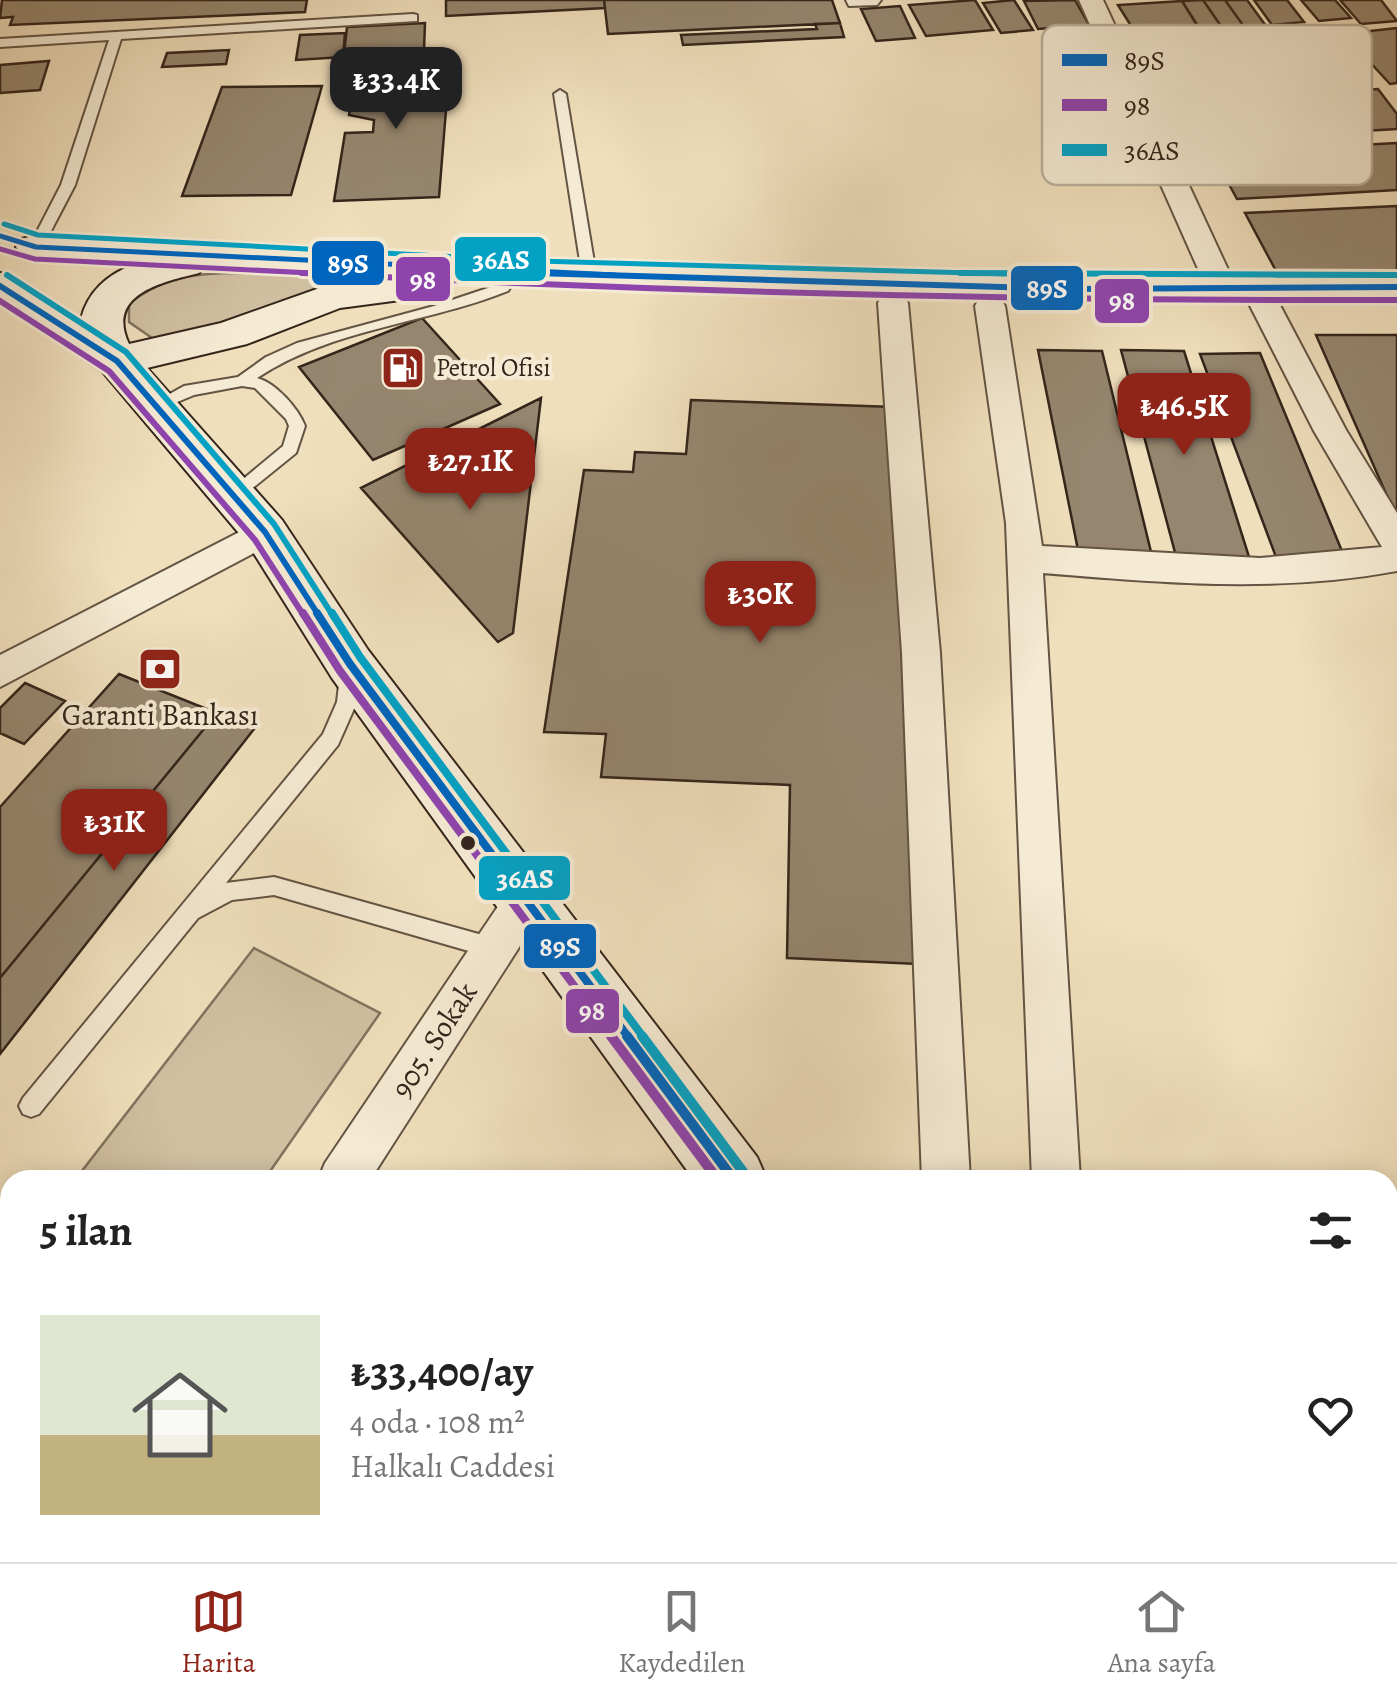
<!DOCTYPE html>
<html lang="tr">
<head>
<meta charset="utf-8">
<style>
  :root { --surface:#fff; --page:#f6f6f6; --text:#222; --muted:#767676; --line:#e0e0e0; --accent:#8f2418 }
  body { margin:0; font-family:Alegreya,serif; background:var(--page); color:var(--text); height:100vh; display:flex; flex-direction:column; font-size:38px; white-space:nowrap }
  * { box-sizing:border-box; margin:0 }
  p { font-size:32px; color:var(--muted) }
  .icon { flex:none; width:55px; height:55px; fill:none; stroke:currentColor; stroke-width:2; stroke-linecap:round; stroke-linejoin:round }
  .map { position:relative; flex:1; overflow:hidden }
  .sheet { position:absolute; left:0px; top:1170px; width:1398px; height:392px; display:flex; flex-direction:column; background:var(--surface); border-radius:30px 30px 0 0; box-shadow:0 5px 25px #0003 }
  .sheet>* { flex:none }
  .price { position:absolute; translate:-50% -85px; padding:0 22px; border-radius:20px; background:var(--accent); color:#fff; font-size:32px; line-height:65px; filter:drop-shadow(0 2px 5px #0008) }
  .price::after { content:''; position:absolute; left:50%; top:60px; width:30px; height:22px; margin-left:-15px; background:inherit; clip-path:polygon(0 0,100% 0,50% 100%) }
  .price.active { background:#222; color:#fff }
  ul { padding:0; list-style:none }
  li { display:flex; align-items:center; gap:30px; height:250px; padding:0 40px }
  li+li { border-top:2px solid var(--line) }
  li span { display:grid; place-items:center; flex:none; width:280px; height:200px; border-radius:0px; color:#555 }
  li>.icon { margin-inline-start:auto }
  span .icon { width:120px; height:120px; fill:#fffc; stroke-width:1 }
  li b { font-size:42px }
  h2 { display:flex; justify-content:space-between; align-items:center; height:120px; padding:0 40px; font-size:42px }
  .tabs { display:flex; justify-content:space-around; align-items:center; height:140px; border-top:2px solid var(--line); background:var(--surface); font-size:28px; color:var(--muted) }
  .tabs a { display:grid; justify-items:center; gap:5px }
  .tabs .active { color:var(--accent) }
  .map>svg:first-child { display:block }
  .green { fill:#d0bfa1; stroke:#82725e; stroke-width:2.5 }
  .building { fill:#96866f; stroke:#34251b; stroke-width:2.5 }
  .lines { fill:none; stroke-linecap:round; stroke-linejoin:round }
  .service-casing { stroke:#635443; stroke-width:4 }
  .minor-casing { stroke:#635443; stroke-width:4 }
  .secondary-casing { stroke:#34251b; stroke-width:4 }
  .service { fill:#f5ead3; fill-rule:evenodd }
  .minor { fill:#f5ead3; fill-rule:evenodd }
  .secondary { fill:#f5ead3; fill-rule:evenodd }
  .bus-1-far3-casing { stroke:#f5ead3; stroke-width:10 }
  .bus-1-far2-casing { stroke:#f5ead3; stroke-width:12 }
  .bus-1-far1-casing { stroke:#f5ead3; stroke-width:15 }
  .bus-1-casing { stroke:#f5ead3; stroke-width:18 }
  .bus-2-far3-casing { stroke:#f5ead3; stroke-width:10 }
  .bus-2-far2-casing { stroke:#f5ead3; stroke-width:12 }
  .bus-2-far1-casing { stroke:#f5ead3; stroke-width:15 }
  .bus-2-casing { stroke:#f5ead3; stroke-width:18 }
  .bus-3-far3-casing { stroke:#f5ead3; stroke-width:10 }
  .bus-3-far2-casing { stroke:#f5ead3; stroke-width:12 }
  .bus-3-far1-casing { stroke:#f5ead3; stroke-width:15 }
  .bus-3-casing { stroke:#f5ead3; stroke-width:18 }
  .bus-1-far3 { stroke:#0065bd; stroke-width:5 }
  .bus-1-far2 { stroke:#0065bd; stroke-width:6 }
  .bus-1-far1 { stroke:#0065bd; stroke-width:8 }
  .bus-1 { stroke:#0065bd; stroke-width:10 }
  .bus-2-far3 { stroke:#8e44ad; stroke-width:5 }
  .bus-2-far2 { stroke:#8e44ad; stroke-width:6 }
  .bus-2-far1 { stroke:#8e44ad; stroke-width:8 }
  .bus-2 { stroke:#8e44ad; stroke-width:10 }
  .bus-3-far3 { stroke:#03a2c5; stroke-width:5 }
  .bus-3-far2 { stroke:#03a2c5; stroke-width:6 }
  .bus-3-far1 { stroke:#03a2c5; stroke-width:8 }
  .bus-3 { stroke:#03a2c5; stroke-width:10 }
  .bus-dot { fill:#34251b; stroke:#f5ead3; stroke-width:4 }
  .labels { text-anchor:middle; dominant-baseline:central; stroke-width:8; stroke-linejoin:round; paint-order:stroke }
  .far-poi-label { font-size:25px; fill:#34251b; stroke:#f5ead3; text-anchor:start }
  .poi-label { font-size:30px; fill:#34251b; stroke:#f5ead3 }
  .street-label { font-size:30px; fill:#34251b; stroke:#f5ead3 }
  .key { fill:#f5ead3; stroke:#bbaf9c; stroke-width:2.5 }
  .key-label { font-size:28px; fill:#34251b }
  .line-badge { stroke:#f5ead3; stroke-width:4 }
  .badge-label { font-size:28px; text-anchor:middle; font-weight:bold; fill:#fff }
</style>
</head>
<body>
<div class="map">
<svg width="1397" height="1562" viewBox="0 0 1397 1562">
  <rect width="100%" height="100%" fill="#f0dfbc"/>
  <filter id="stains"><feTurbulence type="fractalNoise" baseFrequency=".002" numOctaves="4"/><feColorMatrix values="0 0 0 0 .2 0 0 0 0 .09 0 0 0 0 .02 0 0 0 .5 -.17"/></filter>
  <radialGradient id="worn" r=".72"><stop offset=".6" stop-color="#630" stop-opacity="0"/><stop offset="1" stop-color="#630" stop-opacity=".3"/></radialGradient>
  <path class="green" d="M258,273l114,3 -45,11 -71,27 -85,24h-19l-23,-16v-18c40,-33 80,-31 129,-31z
    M254,948l126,65 -116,167h-189z
    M10,1264v284l-10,14v-285z"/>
  <path class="building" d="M2,0h305l-2,12 -295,13 3,-8 -13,1z
    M446,0h158l1,8 -159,8z
    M604,0h228l8,23 -232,11z
    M975,0l18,30 -67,6 -17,-31z
    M1014,0l19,30 -32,3 -18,-30z
    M1075,0l14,25 -51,4 -14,-28z
    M1203,0h22l20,28 -22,1z
    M1203,0l20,29 -22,2 -19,-30z
    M1225,0h22l19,26 -21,2z
    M1254,0h33l17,22 -32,3z
    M1301,0h34l16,18 -32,3z
    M1340,0h41l16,21 -36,3z
    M1182,1l18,29 -46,3 6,9 -30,2 -8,-14 11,-1 -15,-24z
    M900,6l15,32 -39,3 -15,-32z
    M425,23l-1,27 -80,4 3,-27z
    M840,23l4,14 -161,8 -2,-10 136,-6 -2,-5z
    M1397,28v55l-7,1 -46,-50z
    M345,33l-2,24 -47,3 4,-25z
    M229,50l-3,14 -64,3 5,-14z
    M450,60l-11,137 -105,4 11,-68 28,-1 1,-12 -25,-5 8,-52z
    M49,61l-9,29 -40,3v-28z
    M322,86l-31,109 -109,1 40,-109z
    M1378,89l19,25v15l-85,5 -27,-40z
    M1397,143v47l-160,9 -25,-46z
    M1397,206v73l-114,5 -38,-71z
    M422,318l78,86 -127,56 -74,-93z
    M1316,335h81v179h-2z
    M1038,350l64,1 50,205 -73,-1z
    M1121,350l63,1 66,209h-73z
    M1260,353l84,203 -68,1 -76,-203z
    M541,398l-28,235 -15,9 -137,-154z
    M691,400l203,7 24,557 -131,-6 3,-173 -189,-8 5,-43 -62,-2 40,-262 49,2 2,-20 51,2z
    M119,674l98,39 -217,265v-171z
    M25,683l40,18 -41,43 -24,-11v-25z
    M217,713l37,16 -254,325v-76z
    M832,1552h88l9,10h-105z"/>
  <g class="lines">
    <defs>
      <path id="service" d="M413,14l4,1v6l-296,18 -46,146 -34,65 -12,-3 32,-62 48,-145 -109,7v-8z
        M560,90l6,4 30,180 -7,5 -7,-5 -28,-180z
        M503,283l7,5 -2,3c-82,33 -176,37 -251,87 19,5 41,30 48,48l-9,27 -57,46 -6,2 -9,-6 59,-49 6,-20 -3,-7 -31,-31 -13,-2 -48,9 -38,16 -8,-5 36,-20 54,-9 28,-20 31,-14 137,-37z
        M349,669l9,7 -1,26 -19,43 -112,138 48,-6 219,61 8,3 3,7 -3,7 -8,3 -219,-63 -42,5 -34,18 -159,196 -8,3 -8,-3 -4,-8 4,-8 300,-364 14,-32 3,-26z
        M110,1552h34l4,10h-34z"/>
      <path id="minor" d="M846,0h35l-4,5 -28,1z
        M1079,0h24l134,289 -4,7h-22l-4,-7z
        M1257,281l11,2 4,7 74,140 51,83v58c-118,22 -235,12 -354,2l37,607h-48l-26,-657 -31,-217 4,-7h22l4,7 37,240 218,12 122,-11 -68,-116 -72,-141 4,-7z
        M893,294l11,2 4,7 32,350 30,527h-48l-20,-527 -24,-350 4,-7z
        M265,519l12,4 5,9 -5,9 -277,146v-32z
        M526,881l15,6 6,13 -6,13 -171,267h-52l7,-17 186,-276z
        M66,1552h59l-4,10h-59z"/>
      <path id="secondary" d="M36,235l500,26 536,15 325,-2v26l-325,2 -675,-24 11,3 6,9 -6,9 -68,9 -93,36 -100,24 135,152 86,130 389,507 10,23h-73l-362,-502 -84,-134 -146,-173 -102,-67v-31l14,4 67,42c7,-28 27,-45 54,-55l-113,-9 -6,-8 6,-8zM203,268l186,10 -55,5 -113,40 -92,21c-24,-50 34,-62 70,-71z
        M978,1552h80l4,10h-80z"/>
    </defs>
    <use href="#service" class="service-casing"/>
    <use href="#minor" class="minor-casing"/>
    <use href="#secondary" class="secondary-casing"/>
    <use href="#service" class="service"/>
    <use href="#minor" class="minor"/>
    <use href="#secondary" class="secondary"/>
    <defs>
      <path id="bus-1-far3" d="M0,236l36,11 579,28"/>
      <path id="bus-1-far2" d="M534,273l538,16 325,-2
        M0,286l117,75 148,171 54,84"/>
      <path id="bus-1-far1" d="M317,613l33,51 279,374"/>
      <path id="bus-1" d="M627,1036l107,144"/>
      <path id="bus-2-far3" d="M0,249l35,10 315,16"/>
      <path id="bus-2-far2" d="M302,273c365,19 730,28 1095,27
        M0,301l109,70 146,169 49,76"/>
      <path id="bus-2-far1" d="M303,613l37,58 273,367"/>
      <path id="bus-2" d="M611,1036l107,144"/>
      <path id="bus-3-far3" d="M4,224l34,11 499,26 513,14
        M1276,275h121"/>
      <path id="bus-3-far2" d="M960,273l437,2
        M7,275l119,77 148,172 59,92"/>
      <path id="bus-3-far1" d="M332,613l28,44 284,381"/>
      <path id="bus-3" d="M642,1036l102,137"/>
    </defs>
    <use href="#bus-1-far3" class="bus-1-far3-casing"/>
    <use href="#bus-1-far2" class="bus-1-far2-casing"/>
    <use href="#bus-1-far1" class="bus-1-far1-casing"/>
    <use href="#bus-1" class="bus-1-casing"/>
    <use href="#bus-2-far3" class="bus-2-far3-casing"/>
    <use href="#bus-2-far2" class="bus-2-far2-casing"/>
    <use href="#bus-2-far1" class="bus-2-far1-casing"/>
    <use href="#bus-2" class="bus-2-casing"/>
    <use href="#bus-3-far3" class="bus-3-far3-casing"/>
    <use href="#bus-3-far2" class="bus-3-far2-casing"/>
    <use href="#bus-3-far1" class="bus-3-far1-casing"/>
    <use href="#bus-3" class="bus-3-casing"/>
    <use href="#bus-1-far3" class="bus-1-far3"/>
    <use href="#bus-1-far2" class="bus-1-far2"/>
    <use href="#bus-1-far1" class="bus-1-far1"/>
    <use href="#bus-1" class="bus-1"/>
    <use href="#bus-2-far3" class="bus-2-far3"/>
    <use href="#bus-2-far2" class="bus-2-far2"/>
    <use href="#bus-2-far1" class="bus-2-far1"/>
    <use href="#bus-2" class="bus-2"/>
    <use href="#bus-3-far3" class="bus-3-far3"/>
    <use href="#bus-3-far2" class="bus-3-far2"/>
    <use href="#bus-3-far1" class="bus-3-far1"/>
    <use href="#bus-3" class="bus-3"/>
  </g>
  <defs>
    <symbol id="fuel-square" viewBox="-11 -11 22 22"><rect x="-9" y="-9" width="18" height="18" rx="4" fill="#8f2418" stroke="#f5ead3"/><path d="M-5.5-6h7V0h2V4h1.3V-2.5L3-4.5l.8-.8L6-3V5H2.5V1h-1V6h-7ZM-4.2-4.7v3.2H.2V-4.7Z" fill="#fff"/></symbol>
    <symbol id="bank-square" viewBox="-11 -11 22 22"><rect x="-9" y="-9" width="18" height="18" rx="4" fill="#8f2418" stroke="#f5ead3"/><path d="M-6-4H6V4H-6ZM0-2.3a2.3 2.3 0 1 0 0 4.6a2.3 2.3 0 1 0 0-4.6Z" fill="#fff"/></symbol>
  </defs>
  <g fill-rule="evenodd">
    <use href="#fuel-square" x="378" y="343" width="50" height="50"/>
    <use href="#bank-square" x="135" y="644" width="50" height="50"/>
  </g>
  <circle class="bus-dot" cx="468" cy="843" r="9"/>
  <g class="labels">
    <g class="far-poi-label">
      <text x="436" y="368">Petrol Ofisi</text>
    </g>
    <g class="poi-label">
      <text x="160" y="715">Garanti Bankası</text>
    </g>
    <g class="street-label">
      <text transform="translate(434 1040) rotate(-57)">905. Sokak</text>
    </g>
  </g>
  <rect x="1042" y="25" width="330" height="160" rx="15" class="key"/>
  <rect x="1062" y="54" width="45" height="12" fill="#0065bd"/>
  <rect x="1062" y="99" width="45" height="12" fill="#8e44ad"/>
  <rect x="1062" y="144" width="45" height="12" fill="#03a2c5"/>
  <g class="key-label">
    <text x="1124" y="70">89S</text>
    <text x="1124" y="115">98</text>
    <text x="1124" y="160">36AS</text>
  </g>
  <g class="line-badge">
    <rect x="453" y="235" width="95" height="48" rx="10" fill="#03a2c5"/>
    <rect x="310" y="239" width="76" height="48" rx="10" fill="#0065bd"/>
    <rect x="394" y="255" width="58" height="48" rx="10" fill="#8e44ad"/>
    <rect x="1009" y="264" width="76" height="48" rx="10" fill="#0065bd"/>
    <rect x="1093" y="277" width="58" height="48" rx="10" fill="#8e44ad"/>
    <rect x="477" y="854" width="95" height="48" rx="10" fill="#03a2c5"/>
    <rect x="522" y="922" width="76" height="48" rx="10" fill="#0065bd"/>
    <rect x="564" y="987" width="57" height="48" rx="10" fill="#8e44ad"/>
  </g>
  <g class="badge-label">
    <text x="501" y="269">36AS</text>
    <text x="348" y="273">89S</text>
    <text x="423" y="289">98</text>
    <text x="1047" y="298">89S</text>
    <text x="1122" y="310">98</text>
    <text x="525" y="888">36AS</text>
    <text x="560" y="956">89S</text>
    <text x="592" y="1020">98</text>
  </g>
  <rect width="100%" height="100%" filter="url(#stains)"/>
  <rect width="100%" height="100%" fill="url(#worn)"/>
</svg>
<b class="price active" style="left:396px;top:132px">₺33.4K</b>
<b class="price" style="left:1184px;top:458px">₺46.5K</b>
<b class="price" style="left:470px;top:513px">₺27.1K</b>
<b class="price" style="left:760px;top:646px">₺30K</b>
<b class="price" style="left:114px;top:874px">₺31K</b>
<section class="sheet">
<h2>5 ilan<svg class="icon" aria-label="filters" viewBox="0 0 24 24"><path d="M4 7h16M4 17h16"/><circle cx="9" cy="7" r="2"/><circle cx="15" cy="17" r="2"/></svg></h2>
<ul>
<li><span style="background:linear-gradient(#dfe7d0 60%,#c2b280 0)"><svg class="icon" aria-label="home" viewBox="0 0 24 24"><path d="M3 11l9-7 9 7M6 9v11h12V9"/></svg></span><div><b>₺33,400/ay</b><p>4 oda · 108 m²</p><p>Halkalı Caddesi</p></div><svg class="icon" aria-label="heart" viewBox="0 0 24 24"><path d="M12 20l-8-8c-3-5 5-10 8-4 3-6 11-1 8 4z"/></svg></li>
</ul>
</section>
</div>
<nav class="tabs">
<a class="active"><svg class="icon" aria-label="map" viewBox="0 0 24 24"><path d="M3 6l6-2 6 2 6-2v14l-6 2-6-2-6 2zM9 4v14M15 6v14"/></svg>Harita</a>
<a><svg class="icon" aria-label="saved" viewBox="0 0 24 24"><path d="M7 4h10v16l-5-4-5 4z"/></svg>Kaydedilen</a>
<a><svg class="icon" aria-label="home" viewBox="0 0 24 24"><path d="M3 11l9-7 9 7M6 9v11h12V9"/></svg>Ana sayfa</a>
</nav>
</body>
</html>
